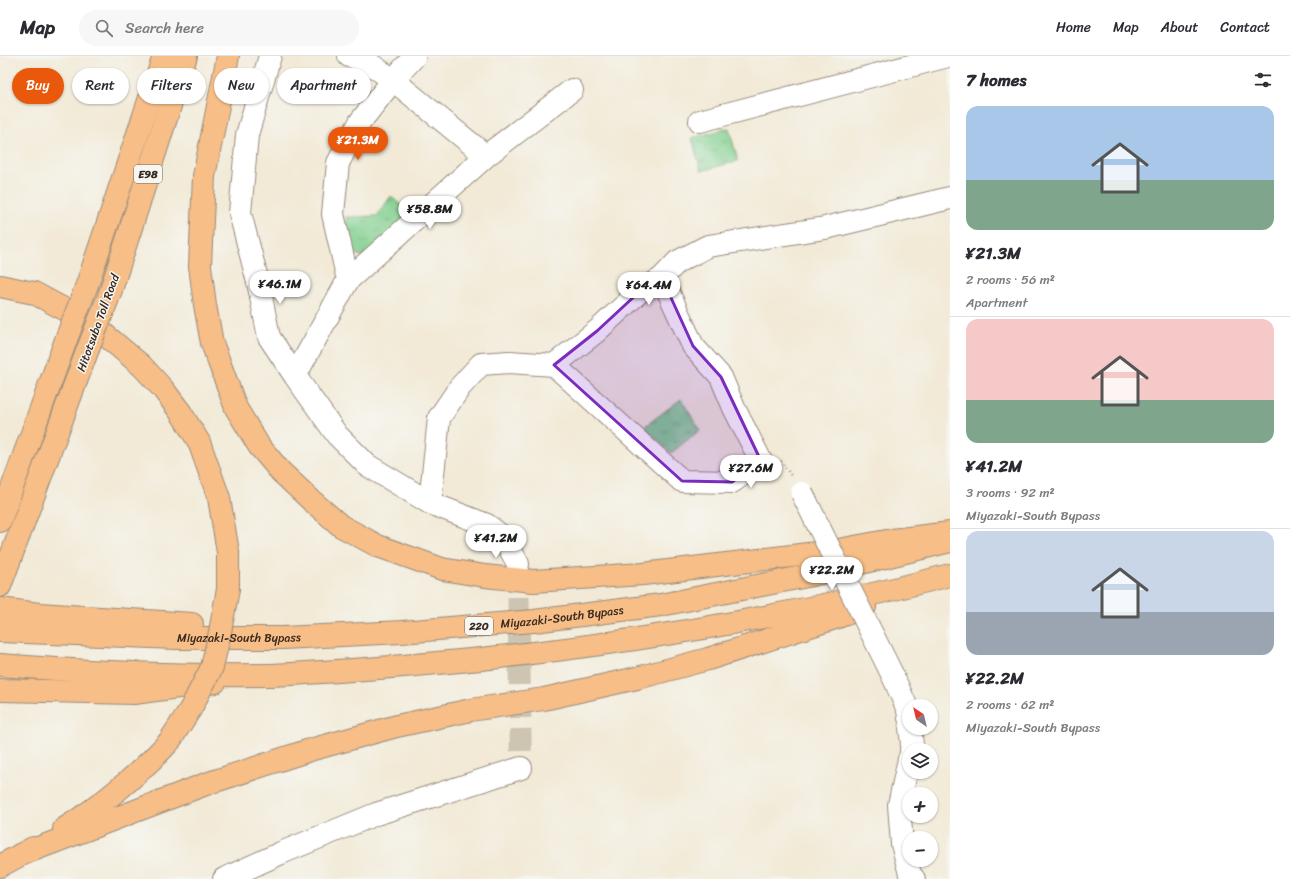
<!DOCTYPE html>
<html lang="en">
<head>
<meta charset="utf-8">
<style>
  :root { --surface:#fff; --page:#f7f7f7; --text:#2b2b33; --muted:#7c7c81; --line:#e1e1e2; --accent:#ea580c }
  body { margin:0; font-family:Sriracha,sans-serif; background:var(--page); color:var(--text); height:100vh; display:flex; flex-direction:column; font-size:15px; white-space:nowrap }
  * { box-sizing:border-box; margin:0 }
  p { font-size:13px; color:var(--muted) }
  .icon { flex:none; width:22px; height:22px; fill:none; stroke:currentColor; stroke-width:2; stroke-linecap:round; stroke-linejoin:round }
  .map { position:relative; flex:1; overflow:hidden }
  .sheet { display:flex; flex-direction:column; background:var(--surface); width:340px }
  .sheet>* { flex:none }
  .hud { position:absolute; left:12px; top:12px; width:380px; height:36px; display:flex; gap:8px }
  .needle { width:26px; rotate:325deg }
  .fabs { position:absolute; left:902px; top:643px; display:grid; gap:8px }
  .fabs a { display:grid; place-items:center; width:36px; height:36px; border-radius:50%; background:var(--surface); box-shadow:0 1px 3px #0004; font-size:20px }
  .price { position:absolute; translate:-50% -34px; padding:0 9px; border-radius:14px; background:#fff; color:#222; font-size:13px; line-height:26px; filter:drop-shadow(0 1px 2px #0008) }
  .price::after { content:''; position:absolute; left:50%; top:24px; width:12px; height:9px; margin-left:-6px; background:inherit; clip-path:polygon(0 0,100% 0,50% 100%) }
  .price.selected { background:var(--accent); color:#fff }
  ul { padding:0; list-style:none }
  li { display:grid; align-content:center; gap:8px; height:212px; padding:0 16px }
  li+li { border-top:1px solid var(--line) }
  li span { display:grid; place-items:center; height:124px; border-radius:12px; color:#555 }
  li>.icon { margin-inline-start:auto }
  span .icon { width:72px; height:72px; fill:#fffc; stroke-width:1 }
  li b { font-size:17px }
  h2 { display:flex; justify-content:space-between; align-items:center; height:48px; padding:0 16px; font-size:17px }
  .chip { padding:0 14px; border-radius:18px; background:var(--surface); box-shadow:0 1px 3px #0004; font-size:14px; line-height:36px }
  .chip.selected { background:var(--accent); color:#fff }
  header { display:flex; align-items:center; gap:24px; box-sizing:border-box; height:56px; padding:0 20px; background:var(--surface); border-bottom:1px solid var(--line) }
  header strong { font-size:19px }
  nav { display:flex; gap:22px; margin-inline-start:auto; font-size:14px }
  .search { width:280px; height:36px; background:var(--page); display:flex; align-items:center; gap:10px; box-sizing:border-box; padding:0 14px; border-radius:22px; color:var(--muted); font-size:15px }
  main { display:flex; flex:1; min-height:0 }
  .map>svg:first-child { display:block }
  .grass { fill:url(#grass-tufts); stroke:#5e7c56 }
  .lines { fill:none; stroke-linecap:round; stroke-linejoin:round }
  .minor-tunnel { stroke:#cdc4b2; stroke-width:22; stroke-dasharray:22 11; stroke-linecap:butt }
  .minor-casing { stroke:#968a7a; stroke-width:24 }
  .major-casing { stroke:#968a7a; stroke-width:24 }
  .highway-casing { stroke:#968a7a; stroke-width:24 }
  .path { stroke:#968a7a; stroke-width:2.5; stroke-dasharray:1 3; stroke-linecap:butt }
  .minor { stroke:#fff; stroke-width:22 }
  .major { stroke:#f7be87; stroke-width:22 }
  .highway { stroke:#f7be87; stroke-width:22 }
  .minor-bridge-casing { stroke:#968a7a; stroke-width:24; stroke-linecap:butt }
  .major-bridge-casing { stroke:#968a7a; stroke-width:24; stroke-linecap:butt }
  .highway-bridge-casing { stroke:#968a7a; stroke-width:24; stroke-linecap:butt }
  .minor-bridge { stroke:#fff; stroke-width:22 }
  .major-bridge { stroke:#f7be87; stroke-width:22 }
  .highway-bridge { stroke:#f7be87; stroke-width:22 }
  .marked { fill:#7b2cbf; fill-opacity:0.2; stroke:#7b2cbf; stroke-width:3; stroke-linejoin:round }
  .labels { text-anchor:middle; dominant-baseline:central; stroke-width:3; stroke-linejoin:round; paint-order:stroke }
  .shield { fill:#f6f6f2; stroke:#73675e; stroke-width:1 }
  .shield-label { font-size:11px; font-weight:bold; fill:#3b2a1e }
  .street-label { font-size:12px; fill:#3b2a1e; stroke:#f6f6f2 }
</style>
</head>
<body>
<header>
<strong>Map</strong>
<div class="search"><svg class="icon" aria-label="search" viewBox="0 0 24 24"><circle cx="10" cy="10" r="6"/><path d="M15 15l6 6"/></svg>Search here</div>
<nav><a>Home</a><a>Map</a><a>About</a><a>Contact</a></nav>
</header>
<main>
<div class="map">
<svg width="950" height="823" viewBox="0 0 950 823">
  <defs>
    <pattern id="grass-tufts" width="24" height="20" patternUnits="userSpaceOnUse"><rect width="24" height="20" fill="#81cf8e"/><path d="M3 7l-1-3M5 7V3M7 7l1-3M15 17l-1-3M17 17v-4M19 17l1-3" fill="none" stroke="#6ba873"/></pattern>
  </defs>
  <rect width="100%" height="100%" fill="#f6f6f2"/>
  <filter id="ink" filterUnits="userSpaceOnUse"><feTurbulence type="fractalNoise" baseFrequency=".025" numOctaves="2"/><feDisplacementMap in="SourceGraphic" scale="8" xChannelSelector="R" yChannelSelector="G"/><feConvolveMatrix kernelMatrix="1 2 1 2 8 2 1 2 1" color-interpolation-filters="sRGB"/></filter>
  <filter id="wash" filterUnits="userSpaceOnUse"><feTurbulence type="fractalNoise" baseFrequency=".012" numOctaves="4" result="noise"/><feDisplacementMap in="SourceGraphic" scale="16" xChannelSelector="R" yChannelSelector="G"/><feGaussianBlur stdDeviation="0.9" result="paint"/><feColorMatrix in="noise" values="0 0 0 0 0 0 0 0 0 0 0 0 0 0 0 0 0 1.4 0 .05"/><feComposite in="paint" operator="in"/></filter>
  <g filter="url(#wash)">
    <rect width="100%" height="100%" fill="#f2ead7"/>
    <path class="grass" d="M729,72l9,33 -37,10 -9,-33z
      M391,140l22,21 -46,41 -12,-4 -7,-14 -2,-23 31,-1z
      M681,343l19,31 -29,23 -27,-26z"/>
  </g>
  <g filter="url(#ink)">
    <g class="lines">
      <path class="minor-tunnel" d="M518,508l3,204"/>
      <defs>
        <path id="minor" d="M270,0l-23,79 -7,78 18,69 11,55 26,39 42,59 30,30 63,38 57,22 17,13 14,26
          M349,0l17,5 27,19 93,76
          M700,65l248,-65
          M348,224l-15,-66 5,-51 22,-41 33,-42 22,-24
          M554,309l128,116 50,1 29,-21 -27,-53 -13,-31 -28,-31 -31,-68
          M295,320l53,-96 138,-124 86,-66
          M430,447l9,-85 21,-31 21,-23 28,-2 45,3 43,-34 41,-38 24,-15 15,-16 31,-16 117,-18 125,-30
          M892,618l16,36 1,8
          M910,672l2,16 -1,6
          M909,703l-10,46 3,39 8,30 4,5
          M224,823l57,-26 95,-39 145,-46"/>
        <path id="major" d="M228,0l-24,120 -4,90 5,39 7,38 24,65 23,38 22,26 31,29 29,25 37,20 64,23 43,7 48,5 110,-7 190,-23 59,-11 58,-7
          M88,226l76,-226
          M0,634l134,3 81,-11"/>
        <g id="highway">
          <path d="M0,230l34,7 58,31 50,42 21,23 18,24 18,29 20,56 9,54"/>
          <path d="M110,237l76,-237"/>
          <path d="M0,465l67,-184"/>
          <path d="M0,530l88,-237"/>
          <path d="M0,553l39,5 153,10"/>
          <path id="s1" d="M0,575l176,7h107l119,-6 132,-11 127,-16 151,-30 138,-34"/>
          <path d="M0,609c88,7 177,11 265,10 19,0 38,-2 57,-3 53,-3 106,-8 159,-13 157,-17 317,-44 469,-84"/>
          <path d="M64,773c41,-26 72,-52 105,-87"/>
          <path d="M20,799l186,-71 104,-34 87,-24 74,-16 73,-11 93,-21 71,-19 130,-42 27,-10"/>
          <path d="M0,810l33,-18"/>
        </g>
      </defs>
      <use href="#minor" class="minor-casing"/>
      <use href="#major" class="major-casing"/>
      <use href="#highway" class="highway-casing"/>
      <path class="path" d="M781,405l11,16"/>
      <use href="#minor" class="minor"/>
      <use href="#major" class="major"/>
      <use href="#highway" class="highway"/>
      <defs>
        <path id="minor-bridge" d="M802,437l90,181"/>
        <path id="major-bridge" d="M67,281l21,-55"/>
        <path id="highway-bridge" d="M88,293l22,-56
          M169,686l22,-34 21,-41 7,-30 9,-48v-37"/>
      </defs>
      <use href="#minor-bridge" class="minor-bridge-casing"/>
      <use href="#major-bridge" class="major-bridge-casing"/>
      <use href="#highway-bridge" class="highway-bridge-casing"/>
      <use href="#minor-bridge" class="minor-bridge"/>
      <use href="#major-bridge" class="major-bridge"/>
      <use href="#highway-bridge" class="highway-bridge"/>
    </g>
  </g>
  <path class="marked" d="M662,222l31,68 28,31 40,84 -29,21 -50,-1 -128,-116 43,-34 41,-38z"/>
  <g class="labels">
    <g class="shield">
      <rect x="134" y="109" width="28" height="18" rx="3"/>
      <rect x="465" y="561" width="28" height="18" rx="3"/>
    </g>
    <g class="shield-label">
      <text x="148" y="118">E98</text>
      <text x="479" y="570">220</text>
    </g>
    <g class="street-label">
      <text transform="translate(98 267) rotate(-70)">Hitotsuba Toll Road</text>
      <text stroke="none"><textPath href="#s1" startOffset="563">Miyazaki-South Bypass</textPath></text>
      <text stroke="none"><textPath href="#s1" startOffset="239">Miyazaki-South Bypass</textPath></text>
    </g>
  </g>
</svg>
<div class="fabs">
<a><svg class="needle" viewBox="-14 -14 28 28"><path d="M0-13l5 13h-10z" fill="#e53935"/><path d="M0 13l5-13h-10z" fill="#7c7c81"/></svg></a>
<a><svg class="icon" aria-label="layers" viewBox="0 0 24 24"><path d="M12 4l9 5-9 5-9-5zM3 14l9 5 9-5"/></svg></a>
<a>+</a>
<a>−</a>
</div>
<b class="price selected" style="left:358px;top:105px">¥21.3M</b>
<b class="price" style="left:430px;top:174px">¥58.8M</b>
<b class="price" style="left:280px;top:249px">¥46.1M</b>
<b class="price" style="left:649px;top:250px">¥64.4M</b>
<b class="price" style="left:751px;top:433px">¥27.6M</b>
<b class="price" style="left:496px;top:503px">¥41.2M</b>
<b class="price" style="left:832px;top:535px">¥22.2M</b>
<div class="hud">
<a class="chip selected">Buy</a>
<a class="chip">Rent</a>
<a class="chip">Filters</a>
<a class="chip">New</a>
<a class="chip">Apartment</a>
</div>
</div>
<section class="sheet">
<h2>7 homes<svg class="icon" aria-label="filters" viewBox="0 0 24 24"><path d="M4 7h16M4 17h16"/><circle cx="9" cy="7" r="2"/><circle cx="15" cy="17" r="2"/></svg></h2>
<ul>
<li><span style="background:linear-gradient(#a9c7e8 60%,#7fa58c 0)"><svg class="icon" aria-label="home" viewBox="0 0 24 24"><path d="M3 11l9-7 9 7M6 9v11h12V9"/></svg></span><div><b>¥21.3M</b><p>2 rooms · 56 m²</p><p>Apartment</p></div></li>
<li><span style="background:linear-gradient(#f6c9c9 65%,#7fa58c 0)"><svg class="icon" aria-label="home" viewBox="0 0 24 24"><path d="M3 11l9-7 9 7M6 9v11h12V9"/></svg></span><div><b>¥41.2M</b><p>3 rooms · 92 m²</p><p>Miyazaki-South Bypass</p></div></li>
<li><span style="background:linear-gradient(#c9d6e8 65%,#9aa5b1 0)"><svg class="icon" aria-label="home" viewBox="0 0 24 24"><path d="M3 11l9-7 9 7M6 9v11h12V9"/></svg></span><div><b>¥22.2M</b><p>2 rooms · 62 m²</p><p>Miyazaki-South Bypass</p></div></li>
</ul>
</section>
</main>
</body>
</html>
